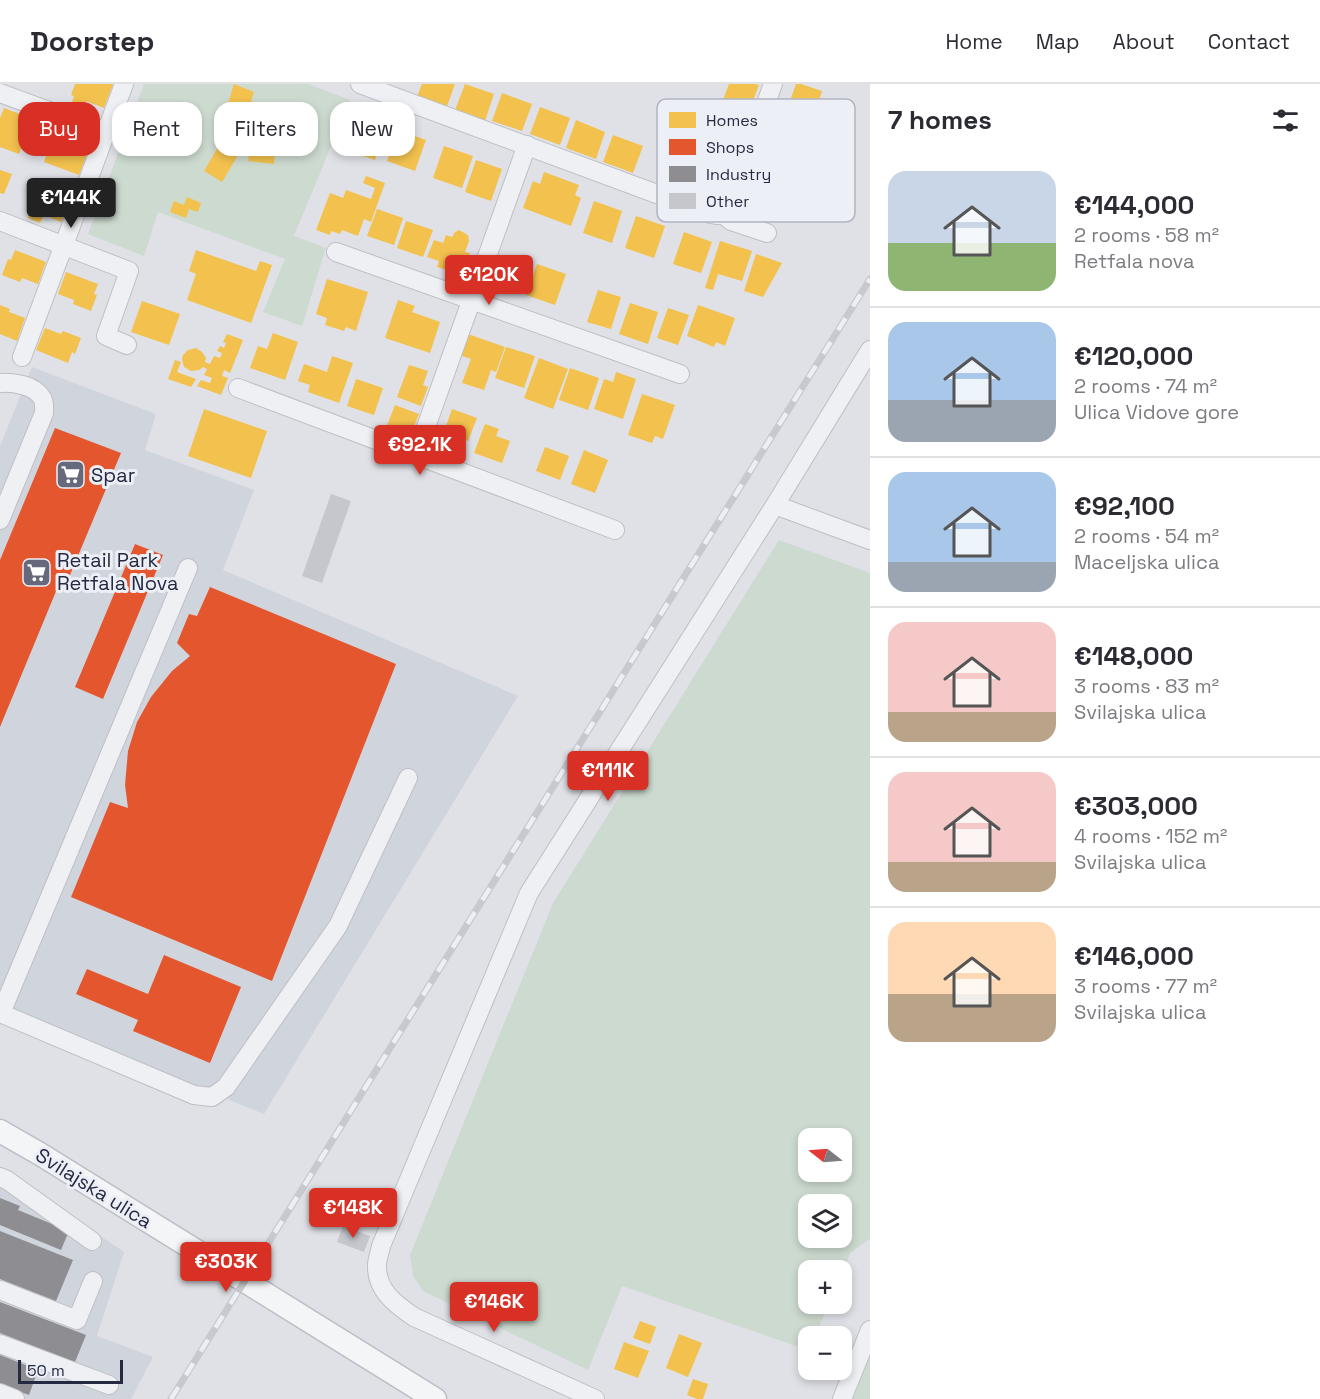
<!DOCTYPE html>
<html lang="en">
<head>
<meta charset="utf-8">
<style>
  :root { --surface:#fff; --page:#f2f2f3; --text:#2b2b33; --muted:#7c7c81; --line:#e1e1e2; --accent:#d93025 }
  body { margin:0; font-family:"Space Grotesk",sans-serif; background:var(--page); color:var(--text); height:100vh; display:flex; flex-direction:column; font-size:22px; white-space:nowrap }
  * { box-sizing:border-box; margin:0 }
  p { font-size:20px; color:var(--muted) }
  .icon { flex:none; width:33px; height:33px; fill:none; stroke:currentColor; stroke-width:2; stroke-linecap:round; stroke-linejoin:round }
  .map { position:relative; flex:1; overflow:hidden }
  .sheet { display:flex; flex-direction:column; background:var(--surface); width:450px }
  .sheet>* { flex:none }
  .hud { position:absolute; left:18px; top:18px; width:570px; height:54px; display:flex; gap:12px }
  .needle { width:39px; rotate:287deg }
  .fabs { position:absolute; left:798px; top:1044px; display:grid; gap:12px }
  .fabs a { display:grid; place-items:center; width:54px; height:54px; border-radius:12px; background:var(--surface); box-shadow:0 3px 9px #0003; font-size:30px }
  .scale { position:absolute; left:18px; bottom:15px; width:105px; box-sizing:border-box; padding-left:6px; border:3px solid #252941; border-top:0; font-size:16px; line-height:21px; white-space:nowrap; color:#252941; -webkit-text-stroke:4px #edeff6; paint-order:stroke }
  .price { position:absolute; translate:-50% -51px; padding:0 14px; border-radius:6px; background:var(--accent); color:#fff; font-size:20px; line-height:39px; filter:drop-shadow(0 2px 3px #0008) }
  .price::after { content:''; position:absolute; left:50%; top:36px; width:18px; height:14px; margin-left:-9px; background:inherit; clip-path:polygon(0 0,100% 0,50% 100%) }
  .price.on { background:#222; color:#fff }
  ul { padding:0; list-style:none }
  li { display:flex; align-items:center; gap:18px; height:150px; padding:0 18px }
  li+li { border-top:2px solid var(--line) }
  li span { display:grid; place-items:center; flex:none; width:168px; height:120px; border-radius:18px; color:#555 }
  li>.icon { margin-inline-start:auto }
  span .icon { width:72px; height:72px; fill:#fffc; stroke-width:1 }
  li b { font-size:26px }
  h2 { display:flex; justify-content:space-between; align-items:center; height:72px; padding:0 18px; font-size:26px }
  .tag { padding:0 21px; border-radius:18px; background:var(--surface); box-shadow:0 3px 9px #0003; font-size:21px; line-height:54px }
  .tag.on { background:var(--accent); color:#fff }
  header { display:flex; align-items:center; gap:36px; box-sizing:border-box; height:84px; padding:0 30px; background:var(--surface); border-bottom:2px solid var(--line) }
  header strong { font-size:28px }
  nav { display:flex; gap:33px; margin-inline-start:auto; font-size:21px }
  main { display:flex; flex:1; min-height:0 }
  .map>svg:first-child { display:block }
  .built { fill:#d0d4dd }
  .green { fill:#cddacf; fill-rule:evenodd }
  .homes { fill:#f2c14e }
  .shops { fill:#e4572e }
  .industry { fill:#8d8d92 }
  .building { fill:#c6c7cd }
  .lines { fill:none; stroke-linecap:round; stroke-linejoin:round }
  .minor-casing { stroke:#bebfc4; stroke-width:20 }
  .major-casing { stroke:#bcbec4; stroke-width:25 }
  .minor { stroke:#eff0f3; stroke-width:18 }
  .major { stroke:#f4f5f6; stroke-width:22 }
  .rail-casing { stroke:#c8c9ce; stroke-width:7 }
  .rail { stroke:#edeff6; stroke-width:4.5; stroke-dasharray:14; stroke-linecap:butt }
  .labels { text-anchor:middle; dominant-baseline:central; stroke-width:6; stroke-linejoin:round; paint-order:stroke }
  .poi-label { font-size:20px; fill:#252941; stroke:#edeff6; text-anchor:start }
  .street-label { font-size:20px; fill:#252941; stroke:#edeff6 }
  .key { fill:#edeff6; stroke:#b1b4c0; stroke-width:1.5 }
  .key-label { font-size:16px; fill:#252941 }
</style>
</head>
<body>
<header>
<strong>Doorstep</strong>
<nav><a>Home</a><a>Map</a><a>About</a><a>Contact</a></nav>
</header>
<main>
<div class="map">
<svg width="870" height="1315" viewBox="0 0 870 1315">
  <rect width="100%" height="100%" fill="#e0e1e6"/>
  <path class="built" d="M32,283l124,47 -11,36 109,40 -31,80 295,126 -254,418 -264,-108v-560z
    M0,1083l124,85 -27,84 56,21 -22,42h-131z"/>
  <path class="green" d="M144,0h164l42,16 -56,136 32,12 -24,78 -39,-14 22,-53 -127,-47 -14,44 -56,-22z
    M779,456l91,33v666l-20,14 -8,21v-4h-34v34h21l-14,32h-7v14l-186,-64 -34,84 -165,-79 -10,-15 -3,-21 143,-352zM808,1054h34v34h-34zM808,1120h34v34h-34z
    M870,1271v44h-17z"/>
  <path class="homes" d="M75,0h38l-9,24 -18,-7 -3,9 -12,-5 3,-9 -3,-1z
    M234,0l20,8 -8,26 -1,-1 -2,4 8,3v-6l3,1v-6l23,2 -3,49 -26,-3 2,-14 -6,-2 -22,37 -18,-11 24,-41 7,5 1,-5 -16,-5 4,-15h2z
    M422,0h33l-9,25 -30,-10z
    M465,0l29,10 -9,27 -30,-11z
    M729,0h26l4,1 -44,117 -27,-10z
    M796,0h5l21,7 -5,16 -26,-9z
    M502,9l30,11 -10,27 -30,-10z
    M540,23l30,11 -10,27 -30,-11z
    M4,24l24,9 -6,16 5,1 -8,20 -19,-7v-29z
    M360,33l26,9 -11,34 -27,-9z
    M576,36l29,12 -9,27 -30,-11z
    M62,46l12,5 -3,8 18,6 -10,26 -35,-13 5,-15 3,1 4,-11 3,1z
    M398,46l28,10 -11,31 -28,-10z
    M613,51l30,11 -10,27 -30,-11z
    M444,62l29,10 -11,32 -29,-10z
    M476,76l26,9 -11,32 -26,-9z
    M0,86l12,4 -8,20 -4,-1z
    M544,88l35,13 -4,10 6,3 -10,28 -48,-18 10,-27 7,3z
    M366,92l19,7 -14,39 -7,-3 -6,17 -16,-6 -2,4 -9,-3 -1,4 -14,-5 14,-37 13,5 3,-8 25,9 4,-11 -12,-5z
    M36,98l35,14 -10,26 -17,-7 -4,8 -12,-5 3,-8 -3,-1 5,-11 -3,-1z
    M187,113l14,6 -3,9 -9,-3 -3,9 -16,-6 4,-11 10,4z
    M594,117l28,10 -10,32 -29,-10z
    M377,125l26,9 -9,27 -27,-9z
    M636,132l29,10 -11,32 -29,-10z
    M406,137l27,9 -10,27 -26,-9z
    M459,146l9,5 1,6 -4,11 5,1 -5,13h-3l-3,8 -22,-7 2,-6 -12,-4 7,-17 9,3 3,-8 6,2 3,-5z
    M684,148l28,10 -11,31 -28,-9z
    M720,157l32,10 -10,30 -24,-7 -5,16 -8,-2z
    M15,166l31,12 -8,22 -16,-6 -2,4 -18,-7 6,-16 3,1z
    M196,166l60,21 4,-10 12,4 -21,58 -64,-23 9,-26 -7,-3z
    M756,170l26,9 -19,34 -19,-6z
    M537,180l29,10 -11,31 -29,-10z
    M66,188l32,12 -4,10 3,1 -6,16 -18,-7 1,-4 -16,-6z
    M327,195l41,13 -12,39 -10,-4 -2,4 -19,-6 2,-7 -11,-4z
    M598,206l23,7 -10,32 -24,-7z
    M398,216l17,6 -3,6 28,10 -10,31 -45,-15z
    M142,217l38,13 -11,31 -38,-13z
    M630,219l28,9 -10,32 -29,-10z
    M0,221l10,4 -1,3 16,6 -8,23 -17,-7z
    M698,221l37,13 -10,28 -9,-4 -2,5 -27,-11z
    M668,224l21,7 -11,30 -21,-7z
    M45,244l16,6 2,-3 18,7 -6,16 -3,-2 -4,11 -32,-13z
    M273,249l25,9 -13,38 -35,-12 8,-22 9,3z
    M227,250l16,6 -13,33 -6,-3 -2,6 6,2 -7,17 -24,-9 4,-6 9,3 2,-5 -8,-3 3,-6 -4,-2 -4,3 -8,1 -7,-4 -2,-8 1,-4 5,-5 8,-2 6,4 4,6 -1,4 5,2 4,-8 6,2 2,-5 -5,-2 3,-5 4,2 2,-5 -3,-1z
    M468,250l37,13 -9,25 -5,-2 -7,20 -22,-7 9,-24 -11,-4z
    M506,263l29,9 -11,32 -29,-10z
    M332,272l21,7 -14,40 -31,-11 2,-7 -12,-4 6,-17 23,8z
    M539,274l29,11 -15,40 -29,-11z
    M175,276l6,2 -4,10 19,7 -5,8 -23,-8z
    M409,281l19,6 -5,14 5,2 -7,19 -24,-9z
    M570,284l29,10 -11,32 -29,-10z
    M616,288l20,7 -13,40 -29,-10 10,-30 9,3z
    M356,295l27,9 -9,27 -27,-9z
    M642,310l33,11 -12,34 -8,-3 -3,7 -24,-8z
    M395,321l24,9 -9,23 -24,-9z
    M204,325l63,22 -16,47 -63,-22z
    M452,325l25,9 -9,23 -24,-9z
    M485,340l14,5 -3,7 14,5 -8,22 -28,-10z
    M545,363l24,9 -9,24 -24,-9z
    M584,366l24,10 -13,33 -24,-9z
    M640,1237l16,6 -6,17 -17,-6z
    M679,1250l23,9 -14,34 -22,-9z
    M624,1258l25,9 -11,27 -24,-9z
    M693,1295l15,5 -5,15h-6l-10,-4z"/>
  <path class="shops" d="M55,344l66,25 -56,134 -6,-3 -59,143v-167z
    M135,460l28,11 -60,144 -28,-12z
    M210,503l186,77 -124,317 -201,-84 39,-95 18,6 -3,-23 3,-34 9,-29 14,-25 21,-26 18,-15 -13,-13 12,-29 8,2z
    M164,871l77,32 -31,76 -77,-32 5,-11 -62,-26 11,-25 61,25z"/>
  <path class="industry" d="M0,1114l20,8 -2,4 51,21 -8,19 -61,-25z
    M0,1147l73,29 -17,41 -56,-22z
    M0,1218l86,33 -11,27 -75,-29z
    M0,1271l38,15 -9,25 -29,-11z"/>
  <path class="building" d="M331,410l20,7 -29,82 -20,-7z
    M343,1142l27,10 -6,16 -27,-10z
    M454,1201l25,9 -4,13 -26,-9z"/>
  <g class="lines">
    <defs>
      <path id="minor" d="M360,0l351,130 7,1 3,-2 10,8 36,12
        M0,9l106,39
        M721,129l4,-2 4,-6 44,-121
        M0,137l129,50 -23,65 21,9
        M336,168l344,122
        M22,273l102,-273
        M0,299c13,-1 35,2 42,15 3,5 2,10 2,15l-44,107
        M238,304l377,142
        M416,371l111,-310
        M775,421l95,35
        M0,929l194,82 18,2 14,-10 112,-161 70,-148
        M1,929l187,-445
        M0,1093l7,3 85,61
        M0,1206l77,30 16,-39
        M0,1260l109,41
        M0,1309l15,6
        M595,1315l-181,-82c-19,-13 -38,-27 -37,-52 0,-6 3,-13 4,-19l148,-353 246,-388 95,-155
        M842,1315l28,-69"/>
      <path id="major" d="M0,1047l40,23 395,245"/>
    </defs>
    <use href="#minor" class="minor-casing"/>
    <use href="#major" class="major-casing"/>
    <use href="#minor" class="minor"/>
    <use href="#major" class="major"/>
    <defs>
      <path id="rail" d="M171,1315l699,-1120"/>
    </defs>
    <use href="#rail" class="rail-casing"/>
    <use href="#rail" class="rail"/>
  </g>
  <defs>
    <symbol id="supermarket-square" viewBox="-11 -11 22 22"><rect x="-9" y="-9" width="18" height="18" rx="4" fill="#66697b" stroke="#edeff6"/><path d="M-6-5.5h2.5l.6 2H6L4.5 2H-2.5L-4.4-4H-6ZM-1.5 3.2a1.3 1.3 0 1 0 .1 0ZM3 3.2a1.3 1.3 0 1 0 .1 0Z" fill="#fff"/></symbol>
  </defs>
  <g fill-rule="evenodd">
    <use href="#supermarket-square" x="54" y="374" width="33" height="33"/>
    <use href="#supermarket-square" x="20" y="472" width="33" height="33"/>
  </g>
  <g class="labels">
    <g class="poi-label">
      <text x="91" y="391">Spar</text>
      <text x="57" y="476">Retail Park<tspan x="57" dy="23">Retfala Nova</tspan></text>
    </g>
    <g class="street-label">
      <text transform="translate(94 1104) rotate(32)">Svilajska ulica</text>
    </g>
  </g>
  <rect x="657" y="15" width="198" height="123" rx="9" class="key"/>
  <rect x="669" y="28" width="27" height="16" fill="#f2c14e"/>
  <rect x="669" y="55" width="27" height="16" fill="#e4572e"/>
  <rect x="669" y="82" width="27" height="16" fill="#8d8d92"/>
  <rect x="669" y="109" width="27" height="16" fill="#c6c7cd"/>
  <g class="key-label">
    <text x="706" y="42">Homes</text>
    <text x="706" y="69">Shops</text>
    <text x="706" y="96">Industry</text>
    <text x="706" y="123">Other</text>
  </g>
</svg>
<div class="fabs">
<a><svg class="needle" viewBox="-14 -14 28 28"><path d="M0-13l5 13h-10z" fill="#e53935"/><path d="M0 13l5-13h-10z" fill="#7c7c81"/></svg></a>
<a><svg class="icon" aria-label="layers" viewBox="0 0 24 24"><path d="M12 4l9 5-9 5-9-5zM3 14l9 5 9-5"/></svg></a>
<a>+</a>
<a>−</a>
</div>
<div class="scale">50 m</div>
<b class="price on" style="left:71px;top:145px">€144K</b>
<b class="price" style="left:489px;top:222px">€120K</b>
<b class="price" style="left:420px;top:392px">€92.1K</b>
<b class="price" style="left:608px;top:718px">€111K</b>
<b class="price" style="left:353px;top:1155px">€148K</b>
<b class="price" style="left:226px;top:1209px">€303K</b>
<b class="price" style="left:494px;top:1249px">€146K</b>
<div class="hud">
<a class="tag on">Buy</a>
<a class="tag">Rent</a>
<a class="tag">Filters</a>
<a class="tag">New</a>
</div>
</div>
<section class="sheet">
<h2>7 homes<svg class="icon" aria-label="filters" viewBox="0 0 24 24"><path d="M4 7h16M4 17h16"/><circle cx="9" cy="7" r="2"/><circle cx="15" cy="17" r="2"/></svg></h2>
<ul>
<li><span style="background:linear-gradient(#c9d6e8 60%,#8fb573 0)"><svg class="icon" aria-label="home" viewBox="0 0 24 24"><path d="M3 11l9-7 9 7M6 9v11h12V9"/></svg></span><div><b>€144,000</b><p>2 rooms · 58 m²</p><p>Retfala nova</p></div></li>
<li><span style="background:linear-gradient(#a9c7e8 65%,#9aa5b1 0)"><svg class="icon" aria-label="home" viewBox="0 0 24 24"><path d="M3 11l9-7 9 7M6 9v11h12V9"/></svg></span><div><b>€120,000</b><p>2 rooms · 74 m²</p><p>Ulica Vidove gore</p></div></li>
<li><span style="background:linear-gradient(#a9c7e8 75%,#9aa5b1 0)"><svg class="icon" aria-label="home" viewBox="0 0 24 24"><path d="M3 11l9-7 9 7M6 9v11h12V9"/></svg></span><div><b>€92,100</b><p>2 rooms · 54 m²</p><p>Maceljska ulica</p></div></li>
<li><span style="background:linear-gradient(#f6c9c9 75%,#b9a48a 0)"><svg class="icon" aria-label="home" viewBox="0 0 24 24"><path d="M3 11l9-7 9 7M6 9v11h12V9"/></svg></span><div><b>€148,000</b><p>3 rooms · 83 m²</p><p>Svilajska ulica</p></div></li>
<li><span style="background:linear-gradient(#f6c9c9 75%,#b9a48a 0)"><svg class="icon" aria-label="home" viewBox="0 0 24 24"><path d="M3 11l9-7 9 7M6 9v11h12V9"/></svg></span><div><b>€303,000</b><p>4 rooms · 152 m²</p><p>Svilajska ulica</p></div></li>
<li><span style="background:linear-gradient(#ffd9b3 60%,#b9a48a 0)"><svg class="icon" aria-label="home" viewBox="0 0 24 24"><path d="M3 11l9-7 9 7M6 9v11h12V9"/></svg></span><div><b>€146,000</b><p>3 rooms · 77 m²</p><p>Svilajska ulica</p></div></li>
</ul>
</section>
</main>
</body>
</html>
